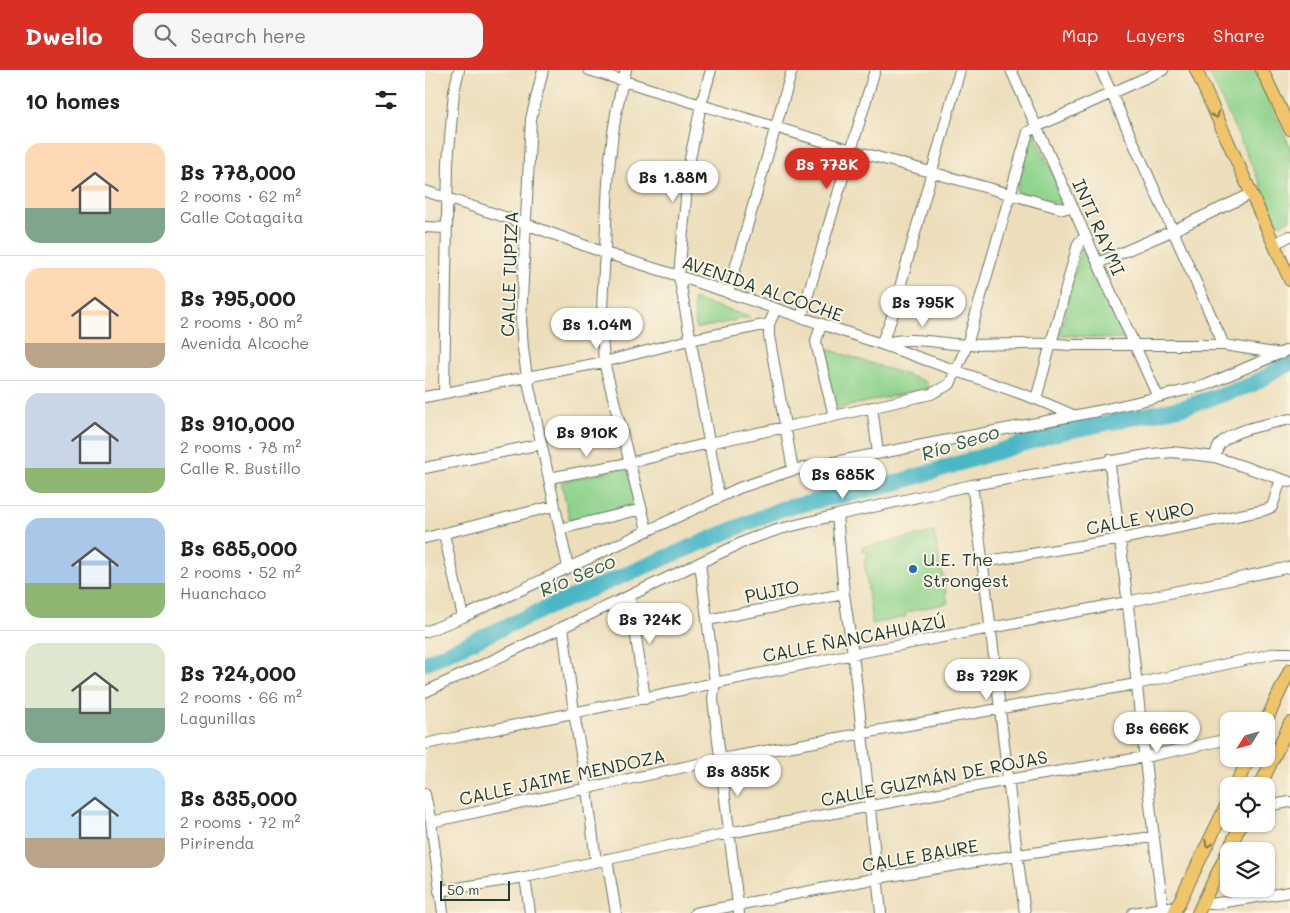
<!DOCTYPE html>
<html lang="en">
<head>
<meta charset="utf-8">
<style>
  :root { --surface:#fff; --page:#f6f6f6; --text:#202124; --muted:#757577; --line:#e0e0e0; --accent:#d93025 }
  body { margin:0; font-family:Mali,sans-serif; background:var(--page); color:var(--text); height:100vh; display:flex; flex-direction:column; font-size:19px; white-space:nowrap }
  * { box-sizing:border-box; margin:0 }
  p { font-size:16px; color:var(--muted) }
  .icon { flex:none; width:28px; height:28px; fill:none; stroke:currentColor; stroke-width:2; stroke-linecap:round; stroke-linejoin:round }
  .map { position:relative; flex:1; overflow:hidden }
  .side { display:flex; flex-direction:column; background:var(--surface); width:425px }
  .side>* { flex:none }
  .needle { width:32px; rotate:233deg }
  .controls { position:absolute; left:795px; top:642px; display:grid; gap:10px }
  .controls a { display:grid; place-items:center; width:55px; height:55px; border-radius:10px; background:var(--surface); box-shadow:0 1px 4px #0004; font-size:25px }
  .scale { position:absolute; left:15px; bottom:12px; width:70px; box-sizing:border-box; padding-left:5px; border:2px solid #1f3d34; border-top:0; font-size:14px; line-height:18px; white-space:nowrap; color:#1f3d34; -webkit-text-stroke:4px #fcf5e5; paint-order:stroke }
  .price { position:absolute; translate:-50% -42px; padding:0 11px; border-radius:18px; background:#fff; color:#222; font-size:16px; line-height:32px; filter:drop-shadow(0 1px 2px #0008) }
  .price::after { content:''; position:absolute; left:50%; top:30px; width:15px; height:11px; margin-left:-8px; background:inherit; clip-path:polygon(0 0,100% 0,50% 100%) }
  .price.on { background:var(--accent); color:#fff }
  ul { padding:0; list-style:none }
  li { display:flex; align-items:center; gap:15px; height:125px; padding:0 25px }
  li+li { border-top:1px solid var(--line) }
  li span { display:grid; place-items:center; flex:none; width:140px; height:100px; border-radius:15px; color:#555 }
  li>.icon { margin-inline-start:auto }
  span .icon { width:60px; height:60px; fill:#fffc; stroke-width:1 }
  li b { font-size:21px }
  h2 { display:flex; justify-content:space-between; align-items:center; height:60px; padding:0 25px; font-size:21px }
  header { display:flex; align-items:center; gap:30px; box-sizing:border-box; height:70px; padding:0 25px; background:var(--accent); color:#fff }
  header strong { font-size:24px }
  nav { display:flex; gap:28px; margin-inline-start:auto; font-size:18px }
  .search { width:350px; height:45px; background:var(--page); display:flex; align-items:center; gap:12px; box-sizing:border-box; padding:0 18px; border-radius:15px; color:var(--muted); font-size:19px }
  main { display:flex; flex:1; min-height:0 }
  .map>svg:first-child { display:block }
  .green { fill:#8fd38c; stroke:#578860 }
  .lines { fill:none; stroke-linecap:round; stroke-linejoin:round }
  .river { stroke:#4bb7c6; stroke-width:16 }
  .minor-casing { stroke:#677563; stroke-width:12 }
  .major-casing { stroke:#677563; stroke-width:14 }
  .minor { stroke:#fff; stroke-width:10 }
  .major { stroke:#f0c469; stroke-width:12 }
  .oneway { stroke:#7d7a4c }
  .poi-dot { fill:#1f6fb2; stroke:#fcf5e5; stroke-width:2 }
  .labels { text-anchor:middle; dominant-baseline:central; stroke-width:4; stroke-linejoin:round; paint-order:stroke }
  .street-label { font-size:18px; fill:#1f3d34; stroke:#fcf5e5 }
  .poi-label { font-size:18px; fill:#1f3d34; stroke:#fcf5e5; text-anchor:start }
  .water-label { font-size:19px; font-style:italic; fill:#2a5c58; stroke:#fcf5e5 }
</style>
</head>
<body>
<header>
<strong>Dwello</strong>
<div class="search"><svg class="icon" aria-label="search" viewBox="0 0 24 24"><circle cx="10" cy="10" r="6"/><path d="M15 15l6 6"/></svg>Search here</div>
<nav><a>Map</a><a>Layers</a><a>Share</a></nav>
</header>
<main>
<section class="side">
<h2>10 homes<svg class="icon" aria-label="filters" viewBox="0 0 24 24"><path d="M4 7h16M4 17h16"/><circle cx="9" cy="7" r="2"/><circle cx="15" cy="17" r="2"/></svg></h2>
<ul>
<li><span style="background:linear-gradient(#ffd9b3 65%,#7fa58c 0)"><svg class="icon" aria-label="home" viewBox="0 0 24 24"><path d="M3 11l9-7 9 7M6 9v11h12V9"/></svg></span><div><b>Bs 778,000</b><p>2 rooms · 62 m²</p><p>Calle Cotagaita</p></div></li>
<li><span style="background:linear-gradient(#ffd9b3 75%,#b9a48a 0)"><svg class="icon" aria-label="home" viewBox="0 0 24 24"><path d="M3 11l9-7 9 7M6 9v11h12V9"/></svg></span><div><b>Bs 795,000</b><p>2 rooms · 80 m²</p><p>Avenida Alcoche</p></div></li>
<li><span style="background:linear-gradient(#c9d6e8 75%,#8fb573 0)"><svg class="icon" aria-label="home" viewBox="0 0 24 24"><path d="M3 11l9-7 9 7M6 9v11h12V9"/></svg></span><div><b>Bs 910,000</b><p>2 rooms · 78 m²</p><p>Calle R. Bustillo</p></div></li>
<li><span style="background:linear-gradient(#a9c7e8 65%,#8fb573 0)"><svg class="icon" aria-label="home" viewBox="0 0 24 24"><path d="M3 11l9-7 9 7M6 9v11h12V9"/></svg></span><div><b>Bs 685,000</b><p>2 rooms · 52 m²</p><p>Huanchaco</p></div></li>
<li><span style="background:linear-gradient(#dfe7d0 65%,#7fa58c 0)"><svg class="icon" aria-label="home" viewBox="0 0 24 24"><path d="M3 11l9-7 9 7M6 9v11h12V9"/></svg></span><div><b>Bs 724,000</b><p>2 rooms · 66 m²</p><p>Lagunillas</p></div></li>
<li><span style="background:linear-gradient(#bfe0f5 70%,#b9a48a 0)"><svg class="icon" aria-label="home" viewBox="0 0 24 24"><path d="M3 11l9-7 9 7M6 9v11h12V9"/></svg></span><div><b>Bs 835,000</b><p>2 rooms · 72 m²</p><p>Pirirenda</p></div></li>
</ul>
</section>
<div class="map">
<svg width="865" height="843" viewBox="0 0 865 843">
  <rect width="100%" height="100%" fill="#fcf5e5"/>
  <filter id="ink" filterUnits="userSpaceOnUse"><feTurbulence type="fractalNoise" baseFrequency=".02" numOctaves="2"/><feDisplacementMap in="SourceGraphic" scale="10" xChannelSelector="R" yChannelSelector="G"/><feConvolveMatrix kernelMatrix="1 2 1 2 8 2 1 2 1" color-interpolation-filters="sRGB"/></filter>
  <filter id="wash" filterUnits="userSpaceOnUse"><feTurbulence type="fractalNoise" baseFrequency=".0096" numOctaves="4" result="noise"/><feDisplacementMap in="SourceGraphic" scale="20" xChannelSelector="R" yChannelSelector="G"/><feGaussianBlur stdDeviation="1.12" result="paint"/><feColorMatrix in="noise" values="0 0 0 0 0 0 0 0 0 0 0 0 0 0 0 0 0 1.4 0 .05"/><feComposite in="paint" operator="in"/></filter>
  <g filter="url(#wash)">
    <rect width="100%" height="100%" fill="#ecdebb"/>
    <path class="green" d="M783,0h47l35,77v73l-11,5z
      M608,60l34,76 -51,-14z
      M656,175l46,95 -67,-5z
      M268,229l57,18 -54,12z
      M396,277l101,33 4,2 2,6 -93,21z
      M203,397l9,39 -67,15 -9,-39z
      M509,462l14,71 -41,9 -2,5 -33,7 -8,-65h3v-8h-5v-4z"/>
    <g class="lines">
      <path class="river" d="M0,593l126,-57 230,-97 108,-24 165,-51 130,-27 67,-22 39,-22"/>
    </g>
  </g>
  <g filter="url(#ink)">
    <g class="lines">
      <defs>
        <path id="minor" d="M118,0l-12,49 -10,201 2,28 4,29 41,190
          M164,0l112,35 151,45 211,59 9,-3
          M201,0c-17,59 -19,120 -21,181 -2,39 -5,71 -1,111l43,168
          M286,0l-10,35 -12,59 -10,112 40,221
          M586,0l147,327
          M676,0l123,275
          M0,121l101,33 79,29 74,23 202,68 155,55 37,16
          M0,157l21,1
          M849,174l16,-8
          M673,193l76,-33 77,-36
          M303,223l64,-223
          M376,248l74,-248
          M344,254v12l24,134
          M396,255l-5,16 1,6 17,69
          M456,274c32,-9 57,0 89,1 33,0 67,-3 101,0h153l57,9
          M456,274l10,-24 69,-250
          M19,322l4,-230 6,-71 5,-21
          M0,327l179,-35 85,-22 80,-16 7,-15
          M611,329l42,-155 2,-3 6,-4
          M447,337l6,46
          M790,387c1,-5 2,-10 6,-14 14,-15 50,-19 69,-24
          M684,390c23,149 33,299 54,448
          M0,398l116,-24
          M124,408l80,-15 80,-20 77,-16 145,-33 19,-10 17,-39 61,-213 8,-5 127,-57
          M547,415c21,142 33,286 53,428
          M412,445l7,79 9,60 9,79 19,180
          M135,459l82,-20
          M19,464l19,83
          M0,468l129,-32
          M558,492l138,-23 144,-29 7,-3 9,-28
          M275,493l15,119 -2,17 26,214
          M205,526l15,103
          M282,550l137,-26
          M138,557l11,86 13,76 9,73
          M0,562l38,-15 276,-129 54,-18 305,-59 60,-14 48,-12 84,-36
          M0,622l325,-153 30,-10 57,-14 135,-30 181,-31 19,-2 43,5 75,25
          M0,674l428,-90 274,-52 163,-35
          M0,724l6,28 12,91
          M841,736l24,-4
          M6,752l290,-63 415,-75 140,-31h14
          M182,789l9,54
          M100,807l5,36
          M14,821l86,-14 204,-44 279,-53 137,-23 84,-18
          M778,833l8,1 79,-12
          M270,843l183,-35 139,-23 136,-18
          M708,843l36,-6"/>
        <path id="major" d="M771,0l94,210
          M837,0l28,59
          M841,651l24,-51
          M810,716l14,-27
          M835,716l30,-63
          M749,843l55,-113
          M773,843l43,-89"/>
      </defs>
      <use href="#minor" class="minor-casing"/>
      <use href="#major" class="major-casing"/>
      <use href="#minor" class="minor"/>
      <use href="#major" class="major"/>
    </g>
    <defs><path id="oneway-chevron" d="M-2-3.5L2.5 0L-2 3.5" fill="none" stroke-width="1.6" stroke-linecap="round" stroke-linejoin="round" transform="scale(1.25)"/></defs>
    <g class="oneway">
      <use href="#oneway-chevron" transform="translate(791 45) rotate(66)"/>
      <use href="#oneway-chevron" transform="translate(783 774) rotate(116)"/>
    </g>
  </g>
  <circle class="poi-dot" cx="488" cy="499" r="5"/>
  <g class="labels">
    <g class="street-label">
      <text transform="translate(674 157) rotate(66)">INTI RAYMI</text>
      <text transform="translate(84 204) rotate(-88)">CALLE TUPIZA</text>
      <text transform="translate(338 218) rotate(19)">AVENIDA ALCOCHE</text>
      <text transform="translate(715 448) rotate(-11)">CALLE YURO</text>
      <text transform="translate(347 521) rotate(-11)">PUJIO</text>
      <text transform="translate(429 568) rotate(-11)">CALLE ÑANCAHUAZÚ</text>
      <text transform="translate(137 707) rotate(-12)">CALLE JAIME MENDOZA</text>
      <text transform="translate(509 708) rotate(-11)">CALLE GUZMÁN DE ROJAS</text>
      <text transform="translate(495 785) rotate(-10)">CALLE BAURE</text>
    </g>
    <g class="poi-label">
      <text x="498" y="489">U.E. The<tspan x="498" dy="21">Strongest</tspan></text>
    </g>
    <g class="water-label">
      <text transform="translate(535 372) rotate(-17)">Río Seco</text>
      <text transform="translate(152 505) rotate(-23)">Río Seco</text>
    </g>
  </g>
</svg>
<div class="controls">
<a><svg class="needle" viewBox="-14 -14 28 28"><path d="M0-13l5 13h-10z" fill="#e53935"/><path d="M0 13l5-13h-10z" fill="#757577"/></svg></a>
<a><svg class="icon" aria-label="locate" viewBox="0 0 24 24"><circle cx="12" cy="12" r="6"/><path d="M12 2v4M12 18v4M2 12h4M18 12h4"/></svg></a>
<a><svg class="icon" aria-label="layers" viewBox="0 0 24 24"><path d="M12 4l9 5-9 5-9-5zM3 14l9 5 9-5"/></svg></a>
</div>
<div class="scale">50 m</div>
<b class="price on" style="left:402px;top:120px">Bs 778K</b>
<b class="price" style="left:248px;top:133px">Bs 1.88M</b>
<b class="price" style="left:498px;top:258px">Bs 795K</b>
<b class="price" style="left:172px;top:280px">Bs 1.04M</b>
<b class="price" style="left:162px;top:388px">Bs 910K</b>
<b class="price" style="left:418px;top:430px">Bs 685K</b>
<b class="price" style="left:225px;top:575px">Bs 724K</b>
<b class="price" style="left:562px;top:631px">Bs 729K</b>
<b class="price" style="left:732px;top:684px">Bs 666K</b>
<b class="price" style="left:313px;top:727px">Bs 835K</b>
</div>
</main>
</body>
</html>
